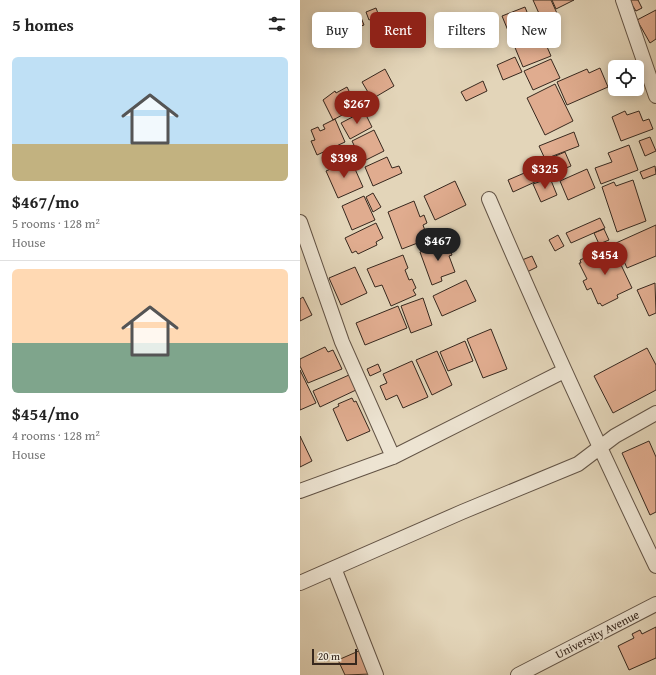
<!DOCTYPE html>
<html lang="en">
<head>
<meta charset="utf-8">
<style>
  :root { --surface:#fff; --page:#f6f6f6; --text:#222; --muted:#767676; --line:#e0e0e0; --accent:#8f2418 }
  body { margin:0; font-family:"Gentium Book Plus",serif; background:var(--page); color:var(--text); height:100vh; display:flex; flex-direction:column; font-size:15px; white-space:nowrap }
  * { box-sizing:border-box; margin:0 }
  p { font-size:13px; color:var(--muted) }
  .icon { flex:none; width:22px; height:22px; fill:none; stroke:currentColor; stroke-width:2; stroke-linecap:round; stroke-linejoin:round }
  .map { position:relative; flex:1; overflow:hidden }
  .sheet { display:flex; flex-direction:column; background:var(--surface); width:300px }
  .sheet>* { flex:none }
  .top-card { position:absolute; left:12px; top:12px; width:284px; height:36px; display:flex; gap:8px }
  .fabs { position:absolute; left:308px; top:60px; display:grid; gap:8px }
  .fabs a { display:grid; place-items:center; width:36px; height:36px; border-radius:6px; background:var(--surface); box-shadow:0 2px 10px #0003; font-size:20px }
  .scale { position:absolute; left:12px; bottom:10px; width:45px; box-sizing:border-box; padding-left:4px; border:2px solid #37281e; border-top:0; font-size:11px; line-height:14px; white-space:nowrap; color:#37281e; -webkit-text-stroke:3px #ede4d2; paint-order:stroke }
  .price { position:absolute; translate:-50% -34px; padding:0 9px; border-radius:14px; background:var(--accent); color:#fff; font-size:13px; line-height:26px; filter:drop-shadow(0 1px 2px #0008) }
  .price::after { content:''; position:absolute; left:50%; top:24px; width:12px; height:9px; margin-left:-6px; background:inherit; clip-path:polygon(0 0,100% 0,50% 100%) }
  .price.on { background:#222; color:#fff }
  ul { padding:0; list-style:none }
  li { display:grid; align-content:center; gap:8px; height:212px; padding:0 12px }
  li+li { border-top:1px solid var(--line) }
  li span { display:grid; place-items:center; height:124px; border-radius:6px; color:#555 }
  li>.icon { margin-inline-start:auto }
  span .icon { width:72px; height:72px; fill:#fffc; stroke-width:1 }
  li b { font-size:17px }
  h2 { display:flex; justify-content:space-between; align-items:center; height:48px; padding:0 12px; font-size:17px }
  .tag { padding:0 14px; border-radius:6px; background:var(--surface); box-shadow:0 2px 10px #0003; font-size:14px; line-height:36px }
  .tag.on { background:var(--accent); color:#fff }
  main { display:flex; flex:1; min-height:0 }
  .map>svg:first-child { display:block }
  .building { fill:#e0ac8f; stroke:#37281e }
  .lines { fill:none; stroke-linecap:round; stroke-linejoin:round }
  .minor-casing { stroke:#625345; stroke-width:16 }
  .minor { stroke:#ede4d2; stroke-width:14 }
  .labels { text-anchor:middle; dominant-baseline:central; stroke-width:3.5; stroke-linejoin:round; paint-order:stroke }
  .street-label { font-size:12px; fill:#37281e; stroke:#ede4d2 }
</style>
</head>
<body>
<main>
<section class="sheet">
<h2>5 homes<svg class="icon" aria-label="filters" viewBox="0 0 24 24"><path d="M4 7h16M4 17h16"/><circle cx="9" cy="7" r="2"/><circle cx="15" cy="17" r="2"/></svg></h2>
<ul>
<li><span style="background:linear-gradient(#bfe0f5 70%,#c2b280 0)"><svg class="icon" aria-label="home" viewBox="0 0 24 24"><path d="M3 11l9-7 9 7M6 9v11h12V9"/></svg></span><div><b>$467/mo</b><p>5 rooms · 128 m²</p><p>House</p></div></li>
<li><span style="background:linear-gradient(#ffd9b3 60%,#7fa58c 0)"><svg class="icon" aria-label="home" viewBox="0 0 24 24"><path d="M3 11l9-7 9 7M6 9v11h12V9"/></svg></span><div><b>$454/mo</b><p>4 rooms · 128 m²</p><p>House</p></div></li>
</ul>
</section>
<div class="map">
<svg width="356" height="675" viewBox="0 0 356 675">
  <rect width="100%" height="100%" fill="#e3d5b9"/>
  <filter id="stains"><feTurbulence type="fractalNoise" baseFrequency=".005" numOctaves="4"/><feColorMatrix values="0 0 0 0 .2 0 0 0 0 .09 0 0 0 0 .02 0 0 0 .5 -.17"/></filter>
  <radialGradient id="worn" r=".72"><stop offset=".6" stop-color="#630" stop-opacity="0"/><stop offset="1" stop-color="#630" stop-opacity=".3"/></radialGradient>
  <path class="building" d="M233,0h18l9,20 -15,7z
    M252,0h22l-18,9z
    M329,0h9l4,8 -6,3z
    M225,7l14,35 5,-2 7,16 -28,11 -21,-51z
    M76,8l3,8 -10,4 -3,-8z
    M356,10v29l-6,4 -13,-23z
    M60,15l4,10 -17,6 -3,-11z
    M41,18l5,14 -10,4 -5,-14z
    M28,24l3,9 2,-1 3,10 -14,4 -6,-19z
    M215,57l7,15 -19,8 -6,-15z
    M251,59l9,19 -27,12 -9,-19z
    M300,68l8,19 -41,18 -10,-23 30,-13 2,4z
    M85,69l9,17 -22,13 -10,-17z
    M183,81l4,10 -21,10 -5,-9z
    M255,84l18,37 -28,14 -18,-37z
    M47,87l10,20 -24,13 -10,-20 12,-9 1,2z
    M64,111l8,16 -22,12 -9,-16z
    M325,111l2,4 12,-4 4,10 6,-2 4,10 -32,12 -9,-24z
    M35,119l10,23 -28,13 -6,-14 4,-1 -4,-10 7,-3 2,4 5,-2 -2,-4z
    M74,130l10,21 -22,11 -10,-21z
    M274,132l5,14 -34,13 -6,-13z
    M350,137l6,14 -11,5 -6,-15z
    M329,145l9,25 -37,14 -6,-16 17,-6 -4,-9z
    M265,152l6,14 -12,5 -6,-14z
    M87,157l5,11 7,-2 3,7 -29,13 -8,-19z
    M51,160l12,27 -25,11 -12,-27z
    M243,165l5,11 -35,16 -5,-12z
    M355,166l1,8 -13,5 -3,-7z
    M287,169l8,19 -27,12 -8,-19z
    M250,178l7,17 -16,7 -8,-18z
    M333,180l13,41 -29,11 -15,-45 12,-5 2,4z
    M155,181l11,24 -31,15 -11,-24z
    M73,193l8,14 -8,5 -7,-15z
    M64,196l11,24 -23,10 -10,-24z
    M114,201l6,16 4,-2 3,8 -4,2 5,14 -26,10 -14,-37z
    M300,218l5,10 -34,15 -5,-10z
    M76,223l7,15 -7,4 1,3 -19,9 -2,-3 -4,2 -7,-15z
    M356,225v31l-29,12 -11,-25z
    M304,229l5,11 -10,4 -5,-11z
    M258,235l6,11 -9,5 -6,-11z
    M147,242l5,13 -3,1 6,16 -14,5 1,4 -10,4 -12,-33z
    M313,248l19,40 -15,7 1,3 -16,8 -2,-3 -2,1 -7,-16 -4,2 -4,-9 4,-2 -8,-16h2l-1,-3 15,-7 2,3z
    M103,255l5,13 -3,2 4,10 3,-1 4,9 -3,2 3,5 -25,11 -9,-21 -7,2 -8,-18z
    M232,256l5,11 -10,5 -5,-12z
    M55,267l12,26 -26,12 -12,-27z
    M166,280l10,21 -34,15 -9,-20z
    M355,283l1,30 -7,3 -12,-26z
    M3,297l9,18 -12,6v-22z
    M123,298l9,27 -21,8 -10,-27z
    M98,306l9,22 -42,17 -9,-22z
    M191,329l16,40 -24,9 -16,-39z
    M165,341l8,20 -25,10 -8,-19z
    M25,347l3,5 5,-2 9,19 -34,14 -8,-17v-7z
    M347,348l9,17v25l-43,23 -19,-37z
    M137,351l15,34 -20,10 -16,-35z
    M112,361l16,36 -25,11 -6,-13 -11,5 -6,-14 7,-3 -4,-9z
    M78,364l3,7 -11,5 -3,-7z
    M0,370l16,33 -16,7z
    M49,375l7,15 -36,17 -7,-16z
    M52,398l2,4 2,-1 14,30 -23,10 -14,-32 6,-3 -1,-2z
    M0,436l12,25 -12,6z
    M349,441l7,16v55l-6,3 -28,-62z
    M356,627v31l-27,12 -11,-24 16,-8 -2,-4 8,-4 2,4z
    M61,650l10,24 -26,1 -7,-15z"/>
  <g class="lines">
    <defs>
      <path id="minor" d="M323,0l33,96
        M189,199c53,124 109,246 167,367
        M0,222l42,120 51,115
        M0,491l93,-34 171,-86
        M34,568l42,107
        M0,583l162,-71 116,-48 37,-28 41,-23
        M218,675l138,-71"/>
    </defs>
    <use href="#minor" class="minor-casing"/>
    <use href="#minor" class="minor"/>
  </g>
  <g class="labels">
    <g class="street-label">
      <text transform="translate(297 634) rotate(-27)">University Avenue</text>
    </g>
  </g>
  <rect width="100%" height="100%" filter="url(#stains)"/>
  <rect width="100%" height="100%" fill="url(#worn)"/>
</svg>
<div class="fabs">
<a><svg class="icon" aria-label="locate" viewBox="0 0 24 24"><circle cx="12" cy="12" r="6"/><path d="M12 2v4M12 18v4M2 12h4M18 12h4"/></svg></a>
</div>
<div class="scale">20 m</div>
<b class="price" style="left:57px;top:125px">$267</b>
<b class="price" style="left:44px;top:179px">$398</b>
<b class="price" style="left:245px;top:190px">$325</b>
<b class="price on" style="left:138px;top:262px">$467</b>
<b class="price" style="left:305px;top:276px">$454</b>
<div class="top-card">
<a class="tag">Buy</a>
<a class="tag on">Rent</a>
<a class="tag">Filters</a>
<a class="tag">New</a>
</div>
</div>
</main>
</body>
</html>
